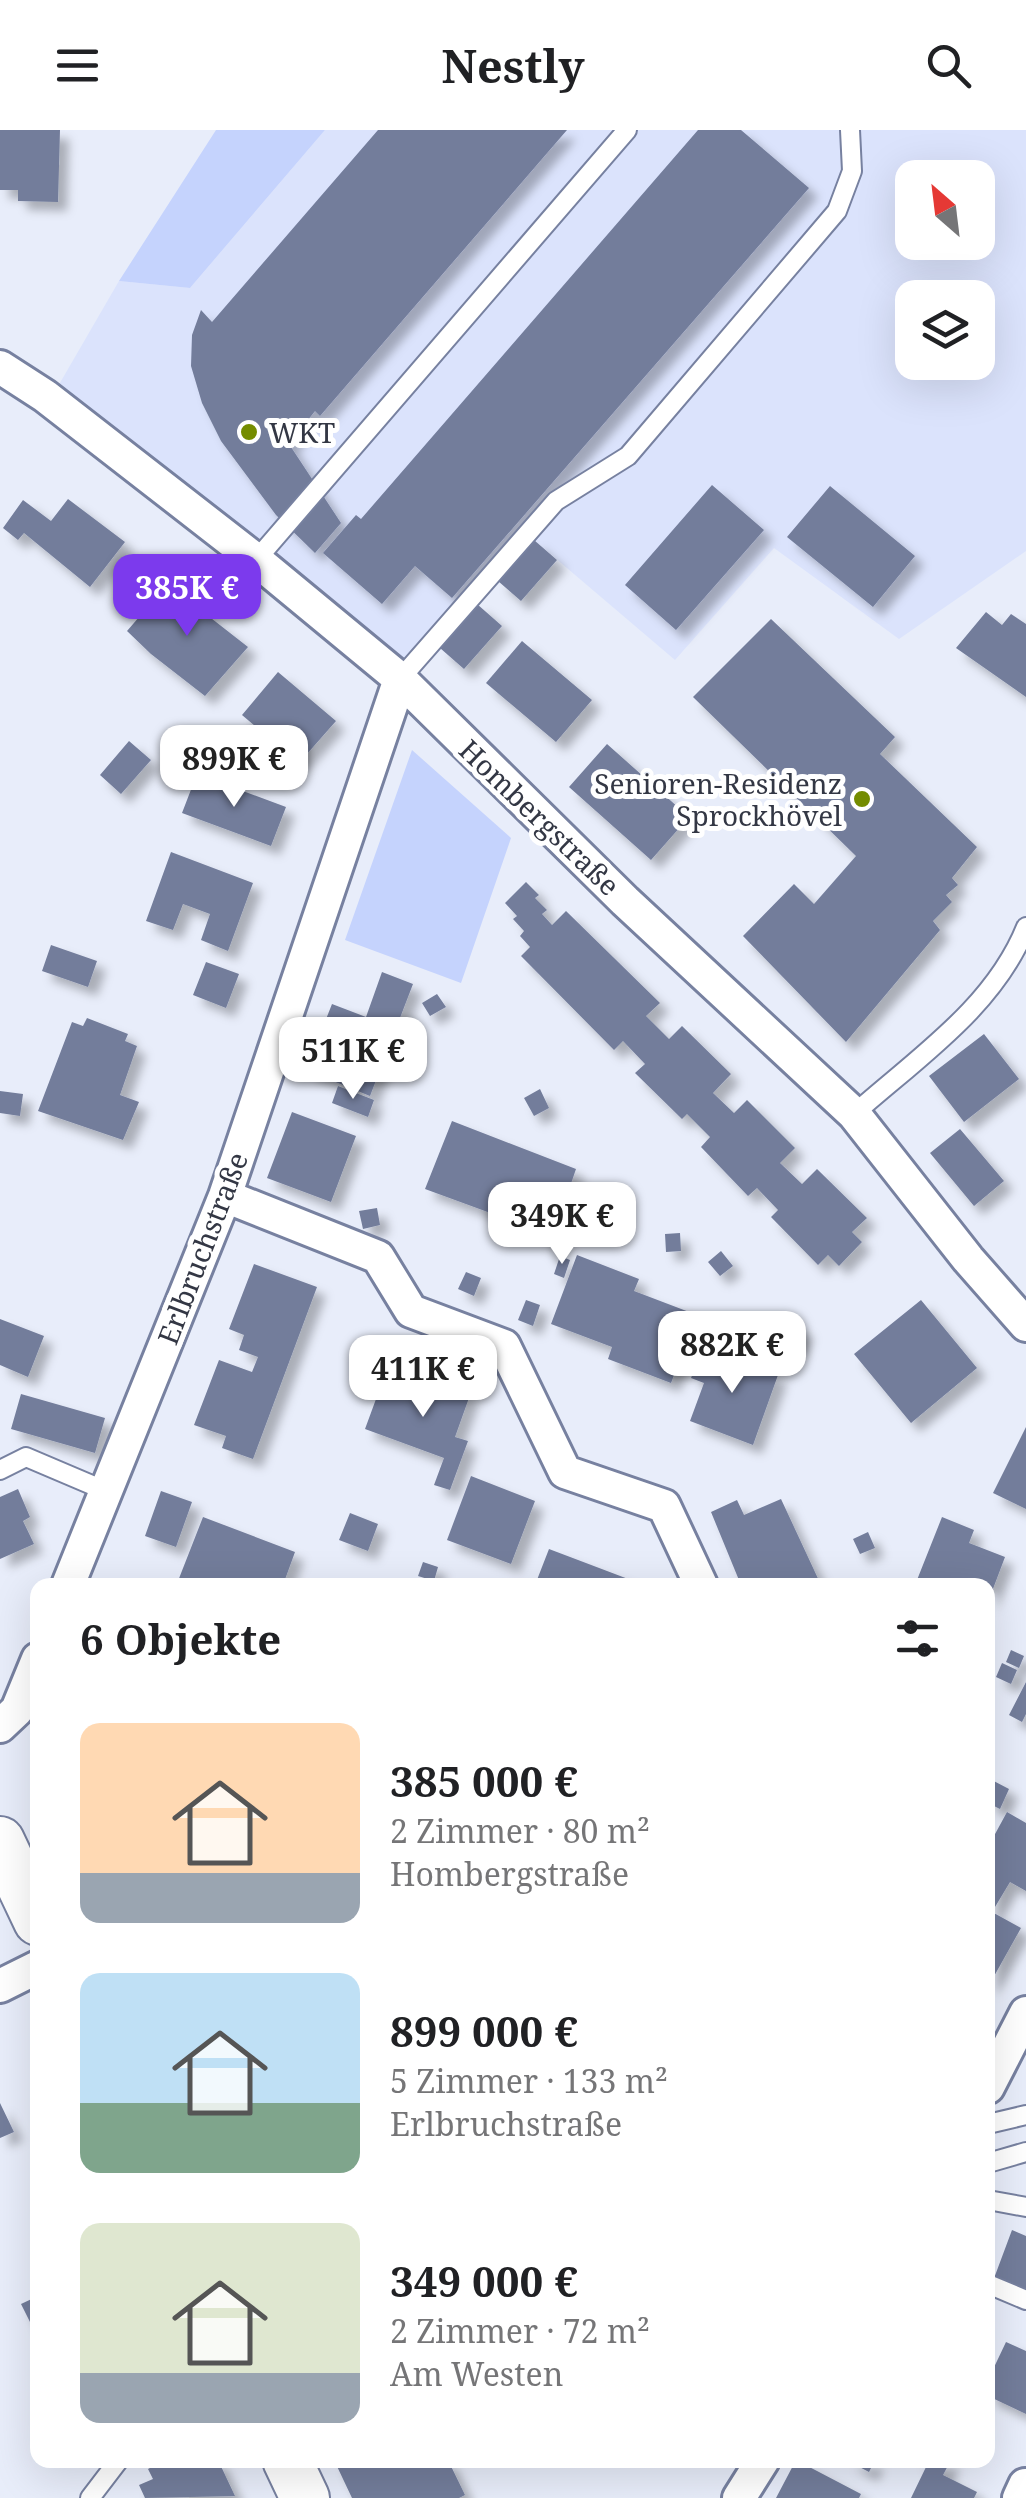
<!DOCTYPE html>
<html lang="de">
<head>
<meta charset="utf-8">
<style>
  :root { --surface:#fff; --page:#f2f2f2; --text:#202124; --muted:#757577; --accent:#7c3aed }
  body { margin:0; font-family:"Noto Serif",serif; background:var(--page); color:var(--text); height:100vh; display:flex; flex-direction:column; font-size:38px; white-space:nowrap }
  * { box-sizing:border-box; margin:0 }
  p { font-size:32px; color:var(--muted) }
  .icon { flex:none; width:55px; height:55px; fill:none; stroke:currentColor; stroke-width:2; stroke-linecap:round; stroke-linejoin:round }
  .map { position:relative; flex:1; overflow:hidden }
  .panel { position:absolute; left:30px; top:1448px; width:965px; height:890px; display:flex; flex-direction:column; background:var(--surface); border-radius:20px; box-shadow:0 10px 40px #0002 }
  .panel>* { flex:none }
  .needle { width:65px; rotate:332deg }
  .buttons { position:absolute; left:895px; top:30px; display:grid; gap:20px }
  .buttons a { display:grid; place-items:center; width:100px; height:100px; border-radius:20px; background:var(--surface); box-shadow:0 10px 40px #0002; font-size:50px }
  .price { position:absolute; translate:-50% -85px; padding:0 22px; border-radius:20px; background:#fff; color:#222; font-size:32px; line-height:65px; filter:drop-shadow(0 2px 5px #0008) }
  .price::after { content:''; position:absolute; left:50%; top:60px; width:30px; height:22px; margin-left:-15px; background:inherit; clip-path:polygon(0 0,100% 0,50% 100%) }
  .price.on { background:var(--accent); color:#fff }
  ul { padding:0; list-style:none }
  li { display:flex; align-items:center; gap:30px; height:250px; padding:0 50px }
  li span { display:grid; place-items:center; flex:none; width:280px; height:200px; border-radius:20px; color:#555 }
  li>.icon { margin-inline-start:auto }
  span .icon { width:120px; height:120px; fill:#fffc; stroke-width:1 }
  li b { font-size:42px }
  h2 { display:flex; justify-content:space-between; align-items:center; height:120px; padding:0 50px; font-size:42px }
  header { display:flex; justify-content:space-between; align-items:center; height:130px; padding:0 50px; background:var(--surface); font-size:45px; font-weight:700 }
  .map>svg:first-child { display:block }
  .built { fill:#dbe3fc; fill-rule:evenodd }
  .green { fill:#c5d3fd }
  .building { fill:#737d9b; filter:url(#shadow) }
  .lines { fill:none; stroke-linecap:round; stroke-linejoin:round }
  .service-casing { stroke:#7781a0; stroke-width:22 }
  .minor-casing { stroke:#7781a0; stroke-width:38 }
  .secondary-casing { stroke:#7781a0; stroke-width:52 }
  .service { stroke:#fff; stroke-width:18 }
  .minor { stroke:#fff; stroke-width:32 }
  .secondary { stroke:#fff; stroke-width:48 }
  .poi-dot { fill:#748c00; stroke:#fff; stroke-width:4 }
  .labels { text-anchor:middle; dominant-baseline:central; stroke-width:10; stroke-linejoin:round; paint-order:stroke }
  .poi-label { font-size:28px; fill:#333744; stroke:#fff; text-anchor:start }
  .street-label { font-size:28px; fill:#333744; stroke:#fff }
</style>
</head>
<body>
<header><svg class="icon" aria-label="menu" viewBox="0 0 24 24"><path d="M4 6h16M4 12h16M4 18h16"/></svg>Nestly<svg class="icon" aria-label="search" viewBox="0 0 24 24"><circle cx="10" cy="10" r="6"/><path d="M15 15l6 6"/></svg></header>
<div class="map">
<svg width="1026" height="2368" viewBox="0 0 1026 2368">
  <defs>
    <filter id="shadow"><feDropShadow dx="9" dy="9" stdDeviation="5" flood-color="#0004"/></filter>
  </defs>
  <rect width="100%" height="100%" fill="#e8edfa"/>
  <path class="built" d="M325,0h701v421l-127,88 -125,-91 -99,112 -141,-120 -119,136 -358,-288 62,-107 71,7zM912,48h66v64h-66zM912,168h66v64h-66z"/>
  <path class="green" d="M216,0h109l-135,158 -71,-7z
    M412,620l99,88 -50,145 -116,-43z"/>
  <path class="building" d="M0,0h60l-2,72 -40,-1v-11h-18z
    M378,0h189l-247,286 -5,-5 -26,33 52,79 -26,30 -39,-38 -55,-74 -19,-38 -11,-37 1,-31 9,-25 11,12z
    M698,0h43l68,58 -357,410 -37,-32 -33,38 -59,-51 33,-38 5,4z
    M712,355l52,45 -88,100 -51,-45z
    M830,356l85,70 -42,51 -86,-70z
    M68,369l57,43 -35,45 -66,-54 -6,7 -15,-12 20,-28 28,21z
    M534,410l23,20 -36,41 -23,-20z
    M171,450l25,21 -3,3 55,43 -43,49 -54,-42 -24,-23z
    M477,474l25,22 -38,43 -24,-21z
    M986,482l16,13 9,-11 15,10v73l-70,-49z
    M771,489l124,118 -15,17 97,93 -25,31 6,7 -12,10 6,7 -19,19 7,9 -94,112 -103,-106 51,-52 20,20 42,-48 -163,-159z
    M522,511l70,59 -36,42 -70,-59z
    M278,542l58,49 -37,42 -57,-48z
    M129,611l22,19 -30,34 -21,-19z
    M607,614l82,73 -38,43 -82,-73z
    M197,644l89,33 -15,39 -89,-33z
    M171,722l82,31 -25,68 -27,-11 9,-26 -27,-10 -10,26 -27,-9z
    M526,752l13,13 -4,3 12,12 -5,4 10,11 14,-14 94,92 -14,13 23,23 13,-13 49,48 -18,19 21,20 13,-13 48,48 -15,15 22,21 15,-15 50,49 -15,14 10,10 -23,24 -11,-11 -10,10 -47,-48 7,-7 -21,-22 -9,8 -47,-49 9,-10 -23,-23 -5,5 -47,-46 10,-9 -22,-23 -9,9 -93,-94 9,-9 -10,-11 4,-5 -11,-12 4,-3 -12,-13z
    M51,815l46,16 -9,26 -46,-16z
    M206,832l33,12 -13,34 -33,-13z
    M382,842l31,12 -43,112 -64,-26 26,-66 34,13z
    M437,864l9,13 -16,9 -8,-13z
    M87,888l41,16 -3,7 12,5 -17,49 19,7 -16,38 -85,-29 34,-89 11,4z
    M984,904l35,45 -55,43 -35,-46z
    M338,956l36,14 -6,17 -36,-14z
    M540,959l9,19 -15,8 -10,-18z
    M0,961l23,3 -3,22 -20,-3z
    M292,982l64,24 -25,66 -64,-24z
    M452,991l124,48 -23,67 -128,-47z
    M960,999l44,52 -30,25 -44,-53z
    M377,1078l3,17 -17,4 -4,-18z
    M680,1103l1,18 -15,1 -1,-18z
    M721,1121l12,15 -13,10 -12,-14z
    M577,1125l62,24 -5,12 63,24 -26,68 -63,-24 4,-12 -61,-23z
    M560,1126l10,4 -6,18 -10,-4z
    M254,1134l63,23 -64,172 -31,-11 4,-12 -32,-11 25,-65 33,12 6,-15 -19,-7 5,-15 -15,-6z
    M466,1142l15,6 -7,18 -16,-7z
    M526,1170l14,5 -7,21 -15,-6z
    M921,1170l56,68 -66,55 -57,-69z
    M0,1189l44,17 -16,41 -28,-12z
    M788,1192l17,7 -7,19 -17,-7z
    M703,1218l75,27 -25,70 -63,-24 14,-38 -13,-5z
    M404,1240l66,25 -15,42 13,4 -18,49 -16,-5 10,-27 -79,-29 18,-49 15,6z
    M21,1264l84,24 -10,35 -84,-24z
    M1026,1297v82l-33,-16z
    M471,1346l64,25 -24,63 -64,-24z
    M18,1359l12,28 -7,4 11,23 -34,15v-62z
    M161,1361l31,11 -16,45 -31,-11z
    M781,1369l40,86h-80l-30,-73 26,-12 7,15z
    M350,1383l28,11 -10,27 -29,-11z
    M203,1387l92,35 -12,33h-95l-10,-4z
    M942,1387l32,13 -5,13 36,14 -17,45v-17h-73z
    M868,1402l7,16 -15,6 -7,-15z
    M549,1419l95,36h-109z
    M423,1432l15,5 -4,14 -16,-5z
    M1011,1520l13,6 -5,12 -13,-6z
    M1002,1533l15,7 -6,14 -15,-7z
    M1026,1552v32l-4,8 -13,-7z
    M988,1648l21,11 -9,20 -12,-6z
    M1007,1682l19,11v68l-16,-9 -18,30 29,16 -33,59v-140z
    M0,1973l14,29 -14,6z
    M1012,2100l14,6v57l-33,-12z
    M38,2166v42l-17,-34z
    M1006,2212l20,9v63l-38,-18v-16z
    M165,2330h53l17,36 -90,2 -6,-13 14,-6 -5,-10z
    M334,2330h114l17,35 -6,3h-107z
    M796,2330l65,34 -2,4h-83z
    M846,2330h29l-6,12z
    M914,2330h37l-8,15 34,17 -3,6h-63l15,-31z"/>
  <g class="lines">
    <defs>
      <path id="service" d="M256,430l371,-430
        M400,549l156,-178 72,-45 209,-245 15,-40 -2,-41
        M854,984c63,-56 140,-107 172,-187
        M0,1340l26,-13 80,34
        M988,1994l38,-9
        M988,2033l38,-11
        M988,2070l38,7
        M988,2154l38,16
        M90,2368l29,-38"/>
      <path id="minor" d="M0,237l45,29 211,164 144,119 225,222 229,213 114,145 58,66
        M225,1066l153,61 33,54 93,35 61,126 99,34 37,79
        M68,1455l157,-389 175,-517
        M0,1596l17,-16 21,-51
        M0,1856l38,-19
        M988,1957l38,-74
        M739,2368l24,-38
        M1019,2368l6,-13"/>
      <path id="secondary" d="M0,1711l38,80
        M287,2330l18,38"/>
    </defs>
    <use href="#service" class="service-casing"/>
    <use href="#minor" class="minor-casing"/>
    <use href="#secondary" class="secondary-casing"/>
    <use href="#service" class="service"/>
    <use href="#minor" class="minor"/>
    <use href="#secondary" class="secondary"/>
  </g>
  <g class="poi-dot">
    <circle cx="249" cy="302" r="10"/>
    <circle cx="862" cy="669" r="10"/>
  </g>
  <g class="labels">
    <g class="poi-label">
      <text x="269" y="302">WKT</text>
      <text x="842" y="653" text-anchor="end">Senioren-Residenz<tspan x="842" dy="32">Sprockhövel</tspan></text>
    </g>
    <g class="street-label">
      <text transform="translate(540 687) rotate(44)">Hombergstraße</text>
      <text transform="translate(202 1118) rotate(-69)">Erlbruchstraße</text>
    </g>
  </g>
</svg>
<div class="buttons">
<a><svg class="needle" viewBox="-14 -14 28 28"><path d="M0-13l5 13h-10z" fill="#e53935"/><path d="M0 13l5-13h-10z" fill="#757577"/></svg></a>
<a><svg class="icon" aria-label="layers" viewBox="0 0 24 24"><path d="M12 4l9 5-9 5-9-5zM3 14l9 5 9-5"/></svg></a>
</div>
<b class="price on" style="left:187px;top:509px">385K €</b>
<b class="price" style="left:234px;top:680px">899K €</b>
<b class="price" style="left:353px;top:972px">511K €</b>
<b class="price" style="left:562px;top:1137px">349K €</b>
<b class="price" style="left:732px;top:1266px">882K €</b>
<b class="price" style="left:423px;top:1290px">411K €</b>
<section class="panel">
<h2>6 Objekte<svg class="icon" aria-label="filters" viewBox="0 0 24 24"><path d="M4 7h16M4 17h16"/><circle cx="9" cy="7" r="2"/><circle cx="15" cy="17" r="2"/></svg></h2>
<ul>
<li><span style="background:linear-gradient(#ffd9b3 75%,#9aa5b1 0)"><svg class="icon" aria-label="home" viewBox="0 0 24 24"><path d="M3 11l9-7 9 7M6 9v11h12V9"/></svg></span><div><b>385 000 €</b><p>2 Zimmer · 80 m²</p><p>Hombergstraße</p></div></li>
<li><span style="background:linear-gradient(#bfe0f5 65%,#7fa58c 0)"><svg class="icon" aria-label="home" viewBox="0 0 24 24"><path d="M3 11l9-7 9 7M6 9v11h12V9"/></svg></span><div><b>899 000 €</b><p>5 Zimmer · 133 m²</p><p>Erlbruchstraße</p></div></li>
<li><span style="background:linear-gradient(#dfe7d0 75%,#9aa5b1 0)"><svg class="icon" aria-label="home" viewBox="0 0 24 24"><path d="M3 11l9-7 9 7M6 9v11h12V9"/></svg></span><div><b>349 000 €</b><p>2 Zimmer · 72 m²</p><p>Am Westen</p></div></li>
</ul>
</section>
</div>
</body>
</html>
